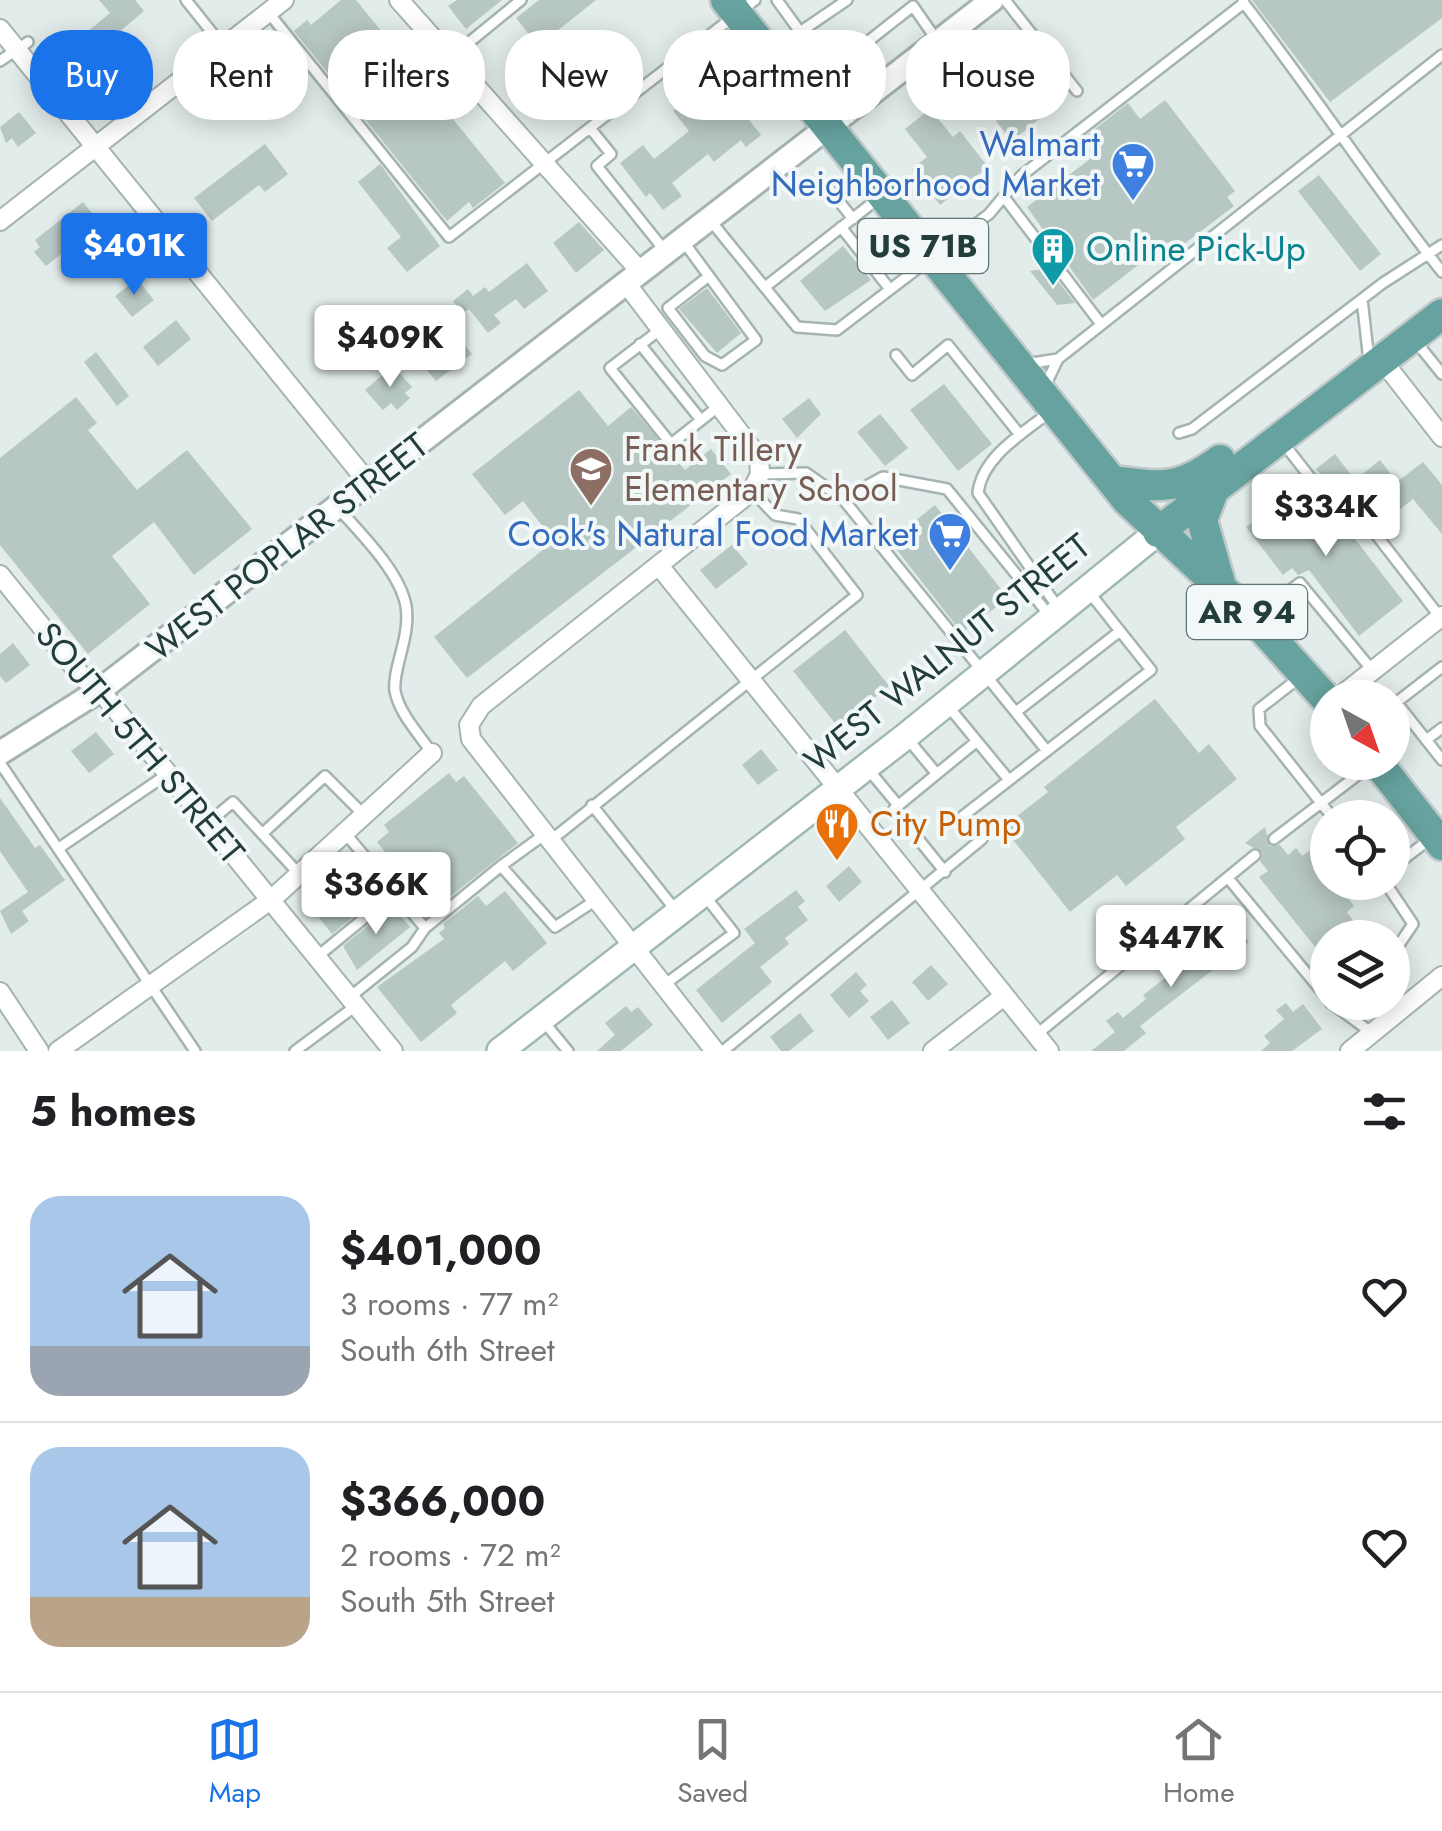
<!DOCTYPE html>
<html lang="en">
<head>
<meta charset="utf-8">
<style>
  :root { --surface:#fff; --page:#f6f6f6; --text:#202124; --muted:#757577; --line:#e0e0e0; --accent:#1a73e8 }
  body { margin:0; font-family:Jost,sans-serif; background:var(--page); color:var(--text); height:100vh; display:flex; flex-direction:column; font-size:38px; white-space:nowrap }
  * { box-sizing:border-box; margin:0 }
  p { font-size:32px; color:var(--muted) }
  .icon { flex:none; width:55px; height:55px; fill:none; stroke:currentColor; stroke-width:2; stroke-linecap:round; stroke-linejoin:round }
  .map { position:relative; height:1051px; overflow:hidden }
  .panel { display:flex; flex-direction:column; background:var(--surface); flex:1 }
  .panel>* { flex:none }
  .top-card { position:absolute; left:30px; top:30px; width:1382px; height:90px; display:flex; gap:20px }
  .needle { width:65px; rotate:140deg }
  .buttons { position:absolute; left:1310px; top:680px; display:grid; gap:20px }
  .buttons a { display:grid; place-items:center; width:100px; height:100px; border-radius:50%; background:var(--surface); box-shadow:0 5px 25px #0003; font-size:50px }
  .price { position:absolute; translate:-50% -85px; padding:0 22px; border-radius:10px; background:#fff; color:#222; font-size:32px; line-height:65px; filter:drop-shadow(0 2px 5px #0008) }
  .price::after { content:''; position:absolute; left:50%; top:60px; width:30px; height:22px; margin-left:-15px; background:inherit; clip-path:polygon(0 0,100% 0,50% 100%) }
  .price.current { background:var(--accent); color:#fff }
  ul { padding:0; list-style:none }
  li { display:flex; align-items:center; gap:30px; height:250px; padding:0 30px }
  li+li { border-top:2px solid var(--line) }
  li span { display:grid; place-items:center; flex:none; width:280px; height:200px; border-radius:30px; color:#555 }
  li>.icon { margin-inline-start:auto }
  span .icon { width:120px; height:120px; fill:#fffc; stroke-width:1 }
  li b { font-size:42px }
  h2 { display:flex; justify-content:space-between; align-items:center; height:120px; padding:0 30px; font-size:42px }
  .tag { padding:0 35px; border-radius:40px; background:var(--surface); box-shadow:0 5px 25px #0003; font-size:35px; line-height:90px }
  .tag.current { background:var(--accent); color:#fff }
  .menu { display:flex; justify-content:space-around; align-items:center; height:140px; border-top:2px solid var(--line); background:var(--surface); font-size:28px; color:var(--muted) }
  .menu a { display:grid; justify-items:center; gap:5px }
  .menu .current { color:var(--accent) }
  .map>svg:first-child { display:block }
  .building { fill:#b7c7c3 }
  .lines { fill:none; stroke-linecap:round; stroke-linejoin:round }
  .service-casing { stroke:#a5b4b2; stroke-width:14 }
  .minor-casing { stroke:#a5b4b2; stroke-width:22 }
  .tertiary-casing { stroke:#a5b4b2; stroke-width:28 }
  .secondary-casing { stroke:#a0b8b4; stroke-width:30 }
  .primary-casing { stroke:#c1c9c8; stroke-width:35 }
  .service { stroke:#fff; stroke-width:9 }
  .minor { stroke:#fff; stroke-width:18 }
  .tertiary { stroke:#fff; stroke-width:22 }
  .secondary { stroke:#fff; stroke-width:25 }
  .primary { stroke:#66a29f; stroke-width:30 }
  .labels { text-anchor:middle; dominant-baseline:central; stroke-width:8; stroke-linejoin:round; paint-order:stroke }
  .shield { fill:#f2f8f7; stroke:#607573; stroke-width:2.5 }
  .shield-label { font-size:32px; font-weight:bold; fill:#223d3b }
  .shop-label { font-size:35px; fill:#366cbe; stroke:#f2f8f7; text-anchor:end }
  .culture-label { font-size:35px; fill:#0d838f; stroke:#f2f8f7; text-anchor:start }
  .education-label { font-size:35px; fill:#785e54; stroke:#f2f8f7; text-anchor:start }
  .street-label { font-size:35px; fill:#223d3b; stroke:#f2f8f7 }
  .food-label { font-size:35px; fill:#c56008; stroke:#f2f8f7; text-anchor:start }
</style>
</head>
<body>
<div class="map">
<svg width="1442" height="1051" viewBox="0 0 1442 1051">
  <rect width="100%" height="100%" fill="#e2ecea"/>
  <path class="building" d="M99,0h36l9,11 -31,26 13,16 -29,24 -20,-23 17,-14 -7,-8 23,-19z
    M341,0h15l149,183 -32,25 -4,-6 -22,19 -153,-190 13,-11 4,5z
    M457,0h45l-36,29 -18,-23z
    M539,0h57l-58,46 -22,-28z
    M1252,0h190v18l-112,84z
    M596,33l36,45 -41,32 -36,-45z
    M273,59l31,39 -16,13 -5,-6 -5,4 -26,-33z
    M711,72l50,63 -15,12 -5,-7 -27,22 -6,-8 -36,29 10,13 -19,14 -13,-17 -4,4 -26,-34 23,-18 11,14 35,-28 -16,-20 27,-22 -4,-5z
    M1041,85l16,20 -45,36 -16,-20z
    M1165,100l70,91 -8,6 7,9 -59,45 -7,-9 -75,58 -66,-93 71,-54 -12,-17 42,-33 12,16z
    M930,109l23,28 7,-6 28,36 -48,38 -28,-36 15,-12 -22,-28z
    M19,112l17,21 -18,14 -6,-9 -6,5 -6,-16z
    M265,144l23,30 -23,18 -6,-7 -47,36 -18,-23z
    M380,164l60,82 -33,26 -20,-24 14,-11 -43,-55z
    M1319,175l62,79 -21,17 -62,-80z
    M83,202l22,28 7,-6 16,19 -16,14 -23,-25 -43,34 -12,-14 6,-5 -5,-7z
    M579,222l25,28 -28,23 -23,-30z
    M843,246l28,34 -46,31 -25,-30z
    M527,263l21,28 -24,18 -8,-10 -22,16 7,8 -13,10 -19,-24 -7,5 -9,-13 15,-12 5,7 12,-9 4,5z
    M1048,268l27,35 -18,2 -27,-34z
    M137,279l17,21 -22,17 -17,-21z
    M707,288l34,45 -24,20 -38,-44z
    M176,320l15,19 -33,27 -15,-19z
    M447,323l25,31 -36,27 -25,-30z
    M96,352l33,44 -12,10 -33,-44z
    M393,366l19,21 -7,6 5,5 -13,12 -6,-7 -8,7 -18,-20z
    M944,384l48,60 -34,27 -48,-61z
    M579,390l29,36 23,-19 54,63 26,-21 20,25 -264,204 -33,-41 120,-96 -31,-40 -18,14 -33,-41z
    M76,397l21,26 -9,7 49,60 50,-40 65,79 -58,46 -40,-53 -42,34 38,48 -62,50 -88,-109v-87z
    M809,398l12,16 -24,24 -15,-19z
    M880,414l28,34 -23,18 -28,-34z
    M1335,454l20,26 25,-20 17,22 26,-20 19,23v49l-29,-35 -24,19 -16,-20 -21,12 -36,-41z
    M1307,486l31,46 7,-6 58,75 -44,35 -50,-66 -11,5 -6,-7 -9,7 -37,-48z
    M935,505l73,93 -46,35 -69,-88 14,-11 -3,-4z
    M732,545l16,19 -32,25 -16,-19z
    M845,630l44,56 -51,41 -45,-56z
    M13,643l17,22 -24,18 -6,-7v-22z
    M1155,699l44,54 10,-9 28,35 -61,48 9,12 -59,47 -9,-11 -47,37 -67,-85 45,-35 -4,-5z
    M96,732l18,22 -25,19 -18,-22z
    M761,749l17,21 -20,15 -16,-20z
    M449,773l7,9 8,-6 54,67 -86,68 -55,-69 12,-10 -5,-7z
    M0,798l35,50 5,-3 25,35 -43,31 7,10 -18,13 -11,-23 28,-19 -28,-41z
    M1265,827l5,19 10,-1 8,10 8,-7 6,8 8,-6 18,22v10h8l18,24 -7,6 10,14 -15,12h-14v25l-69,-86 9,-6 -8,-10 3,-8 -18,-10z
    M359,864l23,29 -50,41 -23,-29z
    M849,866l13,16 -23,20 -13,-16z
    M796,890l9,11 -7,6 10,13 -23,18 4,6 -29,23 12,15 -50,41 -26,-33 59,-47 -11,-14z
    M505,891l42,52 -34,28 -8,-10 -54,44 6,8 -36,29 -44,-55 67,-48 -5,-6 6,-5 -2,-4 35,-28 8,10z
    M392,906l18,21 -53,43 -14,-24z
    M1235,924l14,18 -109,84 6,7 -22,18h-33l24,-19 -9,-11 12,-9 5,6 23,-19 -3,-4z
    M931,965l17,19 -20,17 -16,-19z
    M856,972l11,13 -7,6 9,10 -20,17 -19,-23z
    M892,1000l18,23 -22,17 -18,-23z
    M1286,1003l7,9 10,-8 19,25 -30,22h-31l9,-8 -6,-7 20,-17 -8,-9z
    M626,1006l5,6 7,-5 15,18 -32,26h-24l18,-16 -10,-12z
    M800,1013l14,18 -25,20h-8l-11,-14z"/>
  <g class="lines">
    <defs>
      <path id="service" d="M186,0l47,59
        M777,0l47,65 -25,14
        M1005,0l72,91
        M1243,2c69,89 129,181 199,270
        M268,12l181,225 306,-237
        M950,36l18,23 -17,14 23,31 36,-29 -23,-30 -19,14
        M775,49l72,-49
        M450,58l71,-58
        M0,61l28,-19
        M824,65l28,-11 61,-48 25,36
        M590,128l21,26 -14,12 68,85
        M827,186l26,33
        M1004,197l97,127
        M710,220l87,107 40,3 152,-116 32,-38 223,-173
        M841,227l48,61
        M683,241l73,99 -34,25 -17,-9 -37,-48 41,-32
        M765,287l115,-90
        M1362,299l7,62
        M661,329l-51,39 61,76 48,-38
        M1417,343l25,31
        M640,344l61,76
        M896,355l16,20 36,-30 72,90
        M1026,364l32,-5
        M1044,388l14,-29 384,-304
        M1050,412c-27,21 -68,45 -72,81l81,116
        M1179,433l13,-4 191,-146 59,-38
        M1284,444l54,69 33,15 69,89
        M761,474l45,-1 37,26 40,-22 64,12 103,127
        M843,499l204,252
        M339,509c22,25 61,63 67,97 5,31 -14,63 -11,85 4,22 24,43 36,61
        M1255,616l45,-33 72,87
        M1299,678l-40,31 1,17 73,92
        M1397,703l45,57
        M1393,705l49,-38
        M948,706l61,74
        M1016,712l104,-81
        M907,738l29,35
        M1426,740l16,-12
        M0,763l195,288
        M868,769l29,35
        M592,805l85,107
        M209,822l24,-20 66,72
        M345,833l80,95 -13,19 -62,50
        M262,834l63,-58 39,39
        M545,834l-44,32 54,61 41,-27
        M1274,839l98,-75
        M550,841l307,-246 -59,-76 -23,-4 -22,-23
        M59,848l110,-75
        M1392,868l38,-29
        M945,872l-51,-63 83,-68
        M1228,878l100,121
        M1385,882l28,42 -21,31
        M425,928l76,-62
        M318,956l77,-63
        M664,985l70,-52 -29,-37
        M1330,1002l42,31
        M544,1022l24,29
        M1036,1035l219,-180
        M295,1051l62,-46
        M723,1051l259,-212 -19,-23 188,-146 -62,-78"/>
      <path id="minor" d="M399,0l240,270
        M0,29l370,456
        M0,221l284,-221
        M625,282l134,176 1,16 -8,17 -271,215 -12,19 2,14 244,312
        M1382,360l60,77
        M660,567l389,484
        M0,575l83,103 17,12 293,361
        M1338,698l104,-82
        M0,992l39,59
        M58,1051l214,-152 160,-146
        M933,1051l71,-55
        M1350,1051l92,-75"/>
      <path id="tertiary" d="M0,753l100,-63 892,-690"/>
      <path id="secondary" d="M500,1051l406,-315 252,-204"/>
      <path id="primary" d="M726,0l401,500 126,118 75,83
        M1112,481c50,6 66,10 108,-21
        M1214,489l-12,31 20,70
        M1158,532l284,-218
        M1377,762l65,83"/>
    </defs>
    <use href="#service" class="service-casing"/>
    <use href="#minor" class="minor-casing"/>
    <use href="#tertiary" class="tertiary-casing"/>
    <use href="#secondary" class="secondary-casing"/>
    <use href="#primary" class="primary-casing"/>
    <use href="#service" class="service"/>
    <use href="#minor" class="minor"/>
    <use href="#tertiary" class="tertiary"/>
    <use href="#secondary" class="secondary"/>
    <use href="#primary" class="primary"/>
  </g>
  <defs>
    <symbol id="supermarket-pin" viewBox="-11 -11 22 30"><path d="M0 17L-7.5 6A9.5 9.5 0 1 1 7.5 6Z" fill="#3f7fe0" stroke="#f2f8f7"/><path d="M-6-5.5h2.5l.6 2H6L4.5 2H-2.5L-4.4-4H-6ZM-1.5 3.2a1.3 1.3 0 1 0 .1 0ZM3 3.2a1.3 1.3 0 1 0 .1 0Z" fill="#fff"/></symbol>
    <symbol id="building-pin" viewBox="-11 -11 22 30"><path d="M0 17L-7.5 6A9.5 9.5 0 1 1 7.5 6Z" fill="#0f9aa8" stroke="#f2f8f7"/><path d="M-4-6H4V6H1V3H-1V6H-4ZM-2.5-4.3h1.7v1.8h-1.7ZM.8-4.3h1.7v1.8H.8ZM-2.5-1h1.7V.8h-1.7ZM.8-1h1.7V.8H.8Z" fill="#fff"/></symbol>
    <symbol id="school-pin" viewBox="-11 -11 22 30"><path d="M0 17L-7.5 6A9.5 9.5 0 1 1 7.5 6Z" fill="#8d6e63" stroke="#f2f8f7"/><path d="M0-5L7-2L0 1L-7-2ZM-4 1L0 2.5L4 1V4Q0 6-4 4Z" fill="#fff"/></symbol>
    <symbol id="restaurant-pin" viewBox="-11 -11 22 30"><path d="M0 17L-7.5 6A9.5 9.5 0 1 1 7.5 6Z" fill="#e8710a" stroke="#f2f8f7"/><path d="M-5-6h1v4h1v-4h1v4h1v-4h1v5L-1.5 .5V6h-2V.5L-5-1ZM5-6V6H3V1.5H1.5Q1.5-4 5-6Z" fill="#fff"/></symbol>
  </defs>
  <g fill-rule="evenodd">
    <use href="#supermarket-pin" x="1108" y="139" width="50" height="68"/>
    <use href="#building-pin" x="1028" y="224" width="50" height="68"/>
    <use href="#school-pin" x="566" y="444" width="50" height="68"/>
    <use href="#supermarket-pin" x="925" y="509" width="50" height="68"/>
    <use href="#restaurant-pin" x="812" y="799" width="50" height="68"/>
  </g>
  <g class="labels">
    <g class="shield">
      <rect x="858" y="219" width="130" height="54" rx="8"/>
      <rect x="1187" y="585" width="120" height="54" rx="8"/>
    </g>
    <g class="shield-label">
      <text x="923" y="246">US 71B</text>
      <text x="1247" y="612">AR 94</text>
    </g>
    <g class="shop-label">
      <text x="1100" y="144">Walmart<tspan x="1100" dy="40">Neighborhood Market</tspan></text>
      <text x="918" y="534">Cook's Natural Food Market</text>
    </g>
    <g class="culture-label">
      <text x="1086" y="249">Online Pick-Up</text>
    </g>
    <g class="education-label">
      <text x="624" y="449">Frank Tillery<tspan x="624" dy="40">Elementary School</tspan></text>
    </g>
    <g class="street-label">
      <text transform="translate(287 547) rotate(-38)">WEST POPLAR STREET</text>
      <text transform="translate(947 653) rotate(-39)">WEST WALNUT STREET</text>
      <text transform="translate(140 743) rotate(50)">SOUTH 5TH STREET</text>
    </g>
    <g class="food-label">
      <text x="870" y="824">City Pump</text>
    </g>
  </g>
</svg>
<div class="buttons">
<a><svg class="needle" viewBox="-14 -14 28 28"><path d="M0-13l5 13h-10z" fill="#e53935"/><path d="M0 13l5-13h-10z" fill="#757577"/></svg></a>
<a><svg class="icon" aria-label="locate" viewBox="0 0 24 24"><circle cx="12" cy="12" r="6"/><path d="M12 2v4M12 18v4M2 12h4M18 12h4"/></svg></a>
<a><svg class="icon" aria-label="layers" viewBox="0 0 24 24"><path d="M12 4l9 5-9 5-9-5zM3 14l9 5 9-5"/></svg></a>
</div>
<b class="price current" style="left:134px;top:298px">$401K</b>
<b class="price" style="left:390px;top:390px">$409K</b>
<b class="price" style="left:1326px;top:559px">$334K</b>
<b class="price" style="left:376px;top:937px">$366K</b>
<b class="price" style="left:1171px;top:990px">$447K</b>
<div class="top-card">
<a class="tag current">Buy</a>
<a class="tag">Rent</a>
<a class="tag">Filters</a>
<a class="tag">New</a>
<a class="tag">Apartment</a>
<a class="tag">House</a>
</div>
</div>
<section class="panel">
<h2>5 homes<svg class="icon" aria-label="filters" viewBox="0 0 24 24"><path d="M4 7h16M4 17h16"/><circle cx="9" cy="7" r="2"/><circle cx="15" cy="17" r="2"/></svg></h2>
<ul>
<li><span style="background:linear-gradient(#a9c7e8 75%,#9aa5b1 0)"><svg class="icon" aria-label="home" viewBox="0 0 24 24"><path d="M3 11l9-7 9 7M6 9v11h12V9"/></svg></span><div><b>$401,000</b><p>3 rooms · 77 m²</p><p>South 6th Street</p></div><svg class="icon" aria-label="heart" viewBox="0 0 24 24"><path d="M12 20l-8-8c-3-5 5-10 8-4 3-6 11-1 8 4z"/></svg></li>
<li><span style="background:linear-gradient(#a9c7e8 75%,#b9a48a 0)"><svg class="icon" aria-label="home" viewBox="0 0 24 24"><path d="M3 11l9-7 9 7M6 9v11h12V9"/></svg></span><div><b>$366,000</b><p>2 rooms · 72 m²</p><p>South 5th Street</p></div><svg class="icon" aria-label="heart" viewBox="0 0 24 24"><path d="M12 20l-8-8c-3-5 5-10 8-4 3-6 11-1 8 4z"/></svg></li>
</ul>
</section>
<nav class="menu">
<a class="current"><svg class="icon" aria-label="map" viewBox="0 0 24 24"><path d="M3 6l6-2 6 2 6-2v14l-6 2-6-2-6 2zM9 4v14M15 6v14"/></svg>Map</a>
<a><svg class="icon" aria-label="saved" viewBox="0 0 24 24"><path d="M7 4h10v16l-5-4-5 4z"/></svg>Saved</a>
<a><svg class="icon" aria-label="home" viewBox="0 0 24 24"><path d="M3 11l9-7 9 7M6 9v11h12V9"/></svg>Home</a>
</nav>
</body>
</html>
